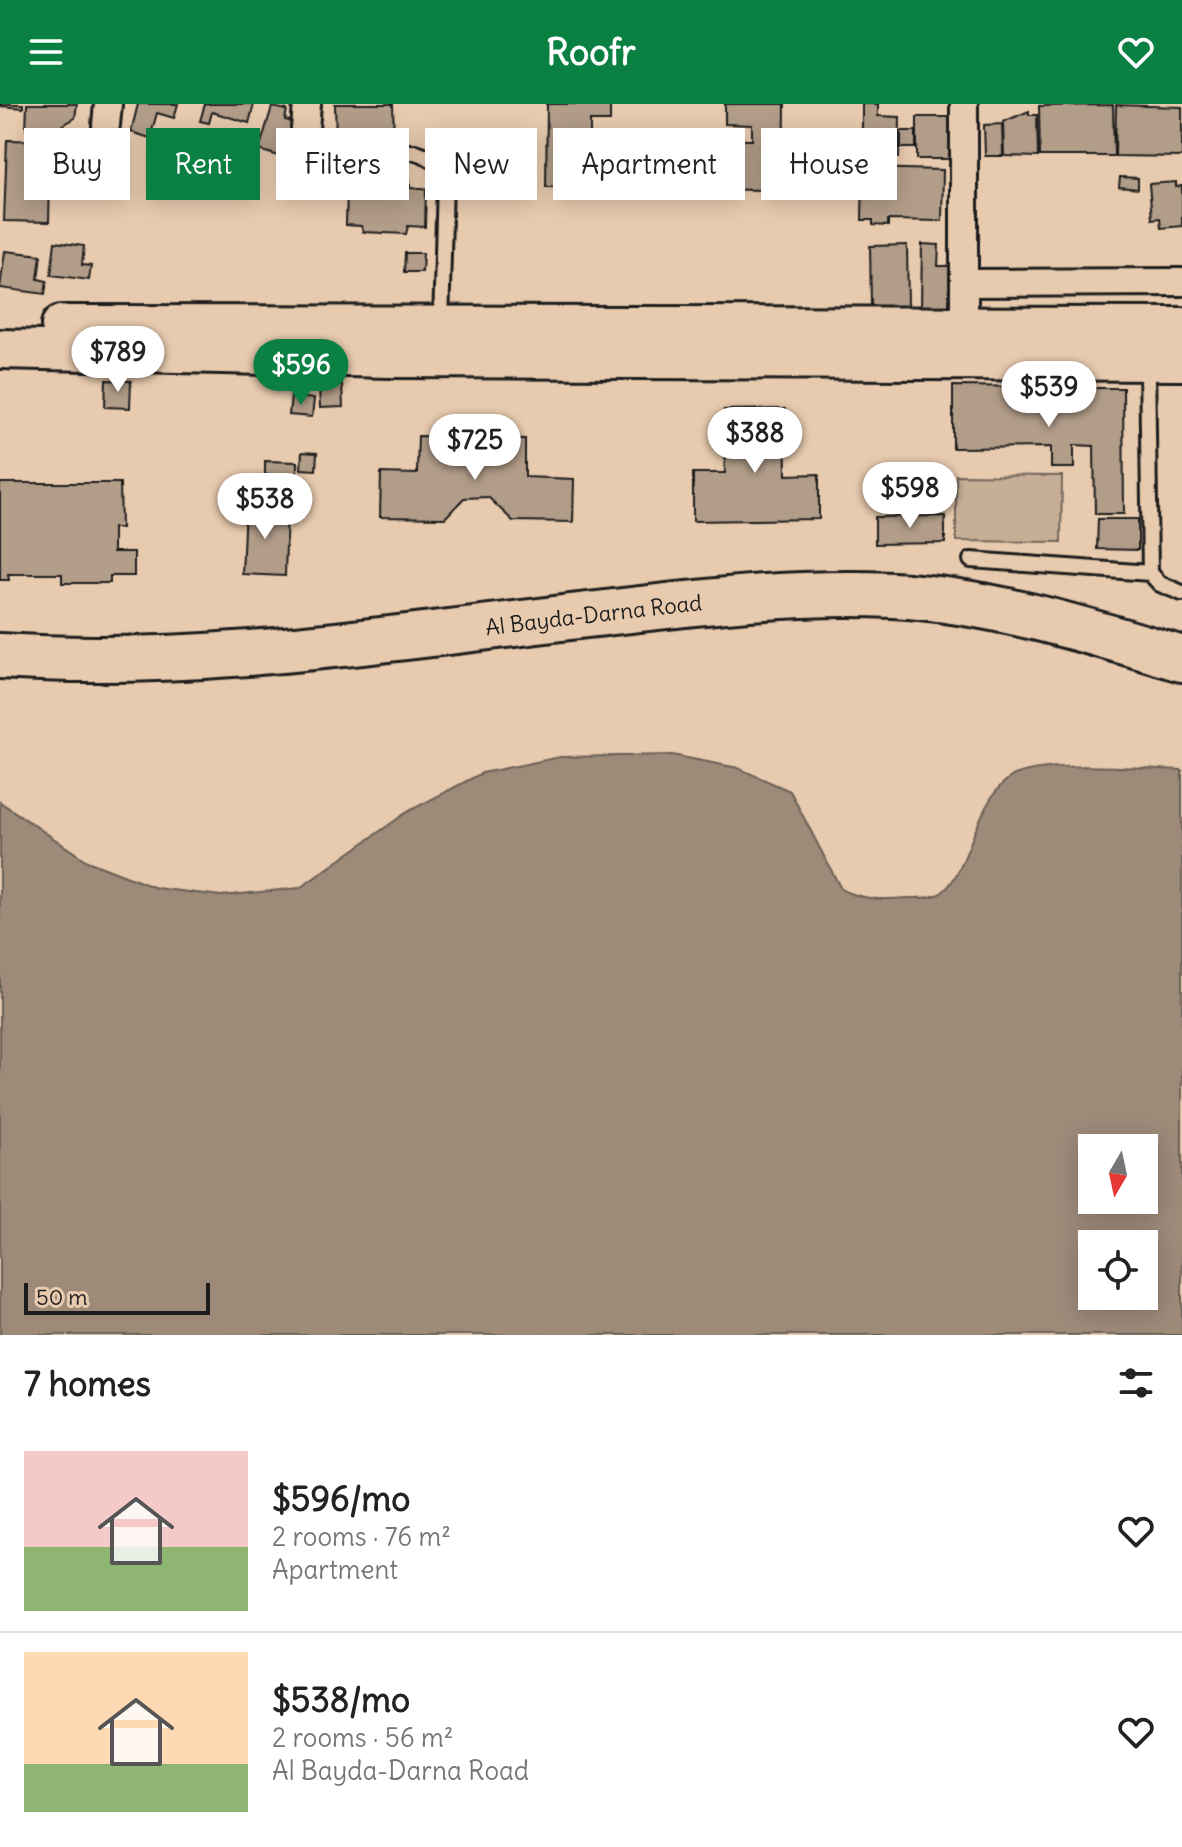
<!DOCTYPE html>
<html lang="en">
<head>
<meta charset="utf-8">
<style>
  :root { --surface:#fff; --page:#f6f6f6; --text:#222; --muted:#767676; --line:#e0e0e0; --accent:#0b8043 }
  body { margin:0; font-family:Delius,sans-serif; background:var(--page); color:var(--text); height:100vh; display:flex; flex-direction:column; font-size:30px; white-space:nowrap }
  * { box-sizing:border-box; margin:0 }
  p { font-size:26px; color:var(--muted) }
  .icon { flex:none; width:44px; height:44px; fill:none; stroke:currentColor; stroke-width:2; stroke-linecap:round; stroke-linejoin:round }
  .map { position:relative; height:1231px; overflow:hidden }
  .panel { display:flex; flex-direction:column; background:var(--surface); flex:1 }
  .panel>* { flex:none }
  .top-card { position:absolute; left:24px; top:24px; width:1134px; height:72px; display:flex; gap:16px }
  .needle { width:52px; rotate:189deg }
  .buttons { position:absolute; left:1078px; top:1030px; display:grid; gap:16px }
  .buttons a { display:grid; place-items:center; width:80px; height:80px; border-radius:0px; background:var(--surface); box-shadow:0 4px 20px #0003; font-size:40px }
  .scale { position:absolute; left:24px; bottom:20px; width:186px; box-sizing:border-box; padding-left:8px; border:4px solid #1c1c1c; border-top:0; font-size:22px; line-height:28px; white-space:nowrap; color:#1c1c1c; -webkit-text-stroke:6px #e8cbaf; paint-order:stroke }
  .price { position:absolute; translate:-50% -68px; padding:0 18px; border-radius:28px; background:#fff; color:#222; font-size:26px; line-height:52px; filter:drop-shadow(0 2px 4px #0008) }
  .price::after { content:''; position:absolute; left:50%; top:48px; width:24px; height:18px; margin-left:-12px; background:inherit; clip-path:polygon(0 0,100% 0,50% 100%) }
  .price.current { background:var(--accent); color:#fff }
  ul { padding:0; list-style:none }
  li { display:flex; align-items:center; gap:24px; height:200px; padding:0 24px }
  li+li { border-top:2px solid var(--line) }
  li span { display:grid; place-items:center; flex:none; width:224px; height:160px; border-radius:0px; color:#555 }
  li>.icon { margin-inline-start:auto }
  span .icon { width:96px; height:96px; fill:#fffc; stroke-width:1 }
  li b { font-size:34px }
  h2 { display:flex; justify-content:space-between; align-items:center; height:96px; padding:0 24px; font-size:34px }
  .tag { padding:0 28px; border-radius:0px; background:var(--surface); box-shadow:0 4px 20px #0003; font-size:28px; line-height:72px }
  .tag.current { background:var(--accent); color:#fff }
  header { display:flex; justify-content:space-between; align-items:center; height:104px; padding:0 24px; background:var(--accent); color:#fff; font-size:36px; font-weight:700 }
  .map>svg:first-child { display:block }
  .green { fill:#c7af97; stroke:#72665a; stroke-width:2 }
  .water { fill:#9d8a79; stroke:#695e54; stroke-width:2; fill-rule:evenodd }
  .building { fill:#b29d89; stroke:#1c1c1c; stroke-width:2 }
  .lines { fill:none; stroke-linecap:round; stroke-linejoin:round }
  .lane-casing { stroke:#1c1c1c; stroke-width:20 }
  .street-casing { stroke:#1c1c1c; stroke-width:32 }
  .secondary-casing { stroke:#1c1c1c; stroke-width:44 }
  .highway-casing { stroke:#1c1c1c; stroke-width:50 }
  .lane { stroke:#e8cbaf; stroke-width:14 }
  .street { stroke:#e8cbaf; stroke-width:26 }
  .secondary { stroke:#e8cbaf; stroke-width:38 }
  .highway { stroke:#e8cbaf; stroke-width:44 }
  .labels { text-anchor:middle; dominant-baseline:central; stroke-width:6; stroke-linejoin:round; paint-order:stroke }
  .street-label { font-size:22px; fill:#1c1c1c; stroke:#e8cbaf }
</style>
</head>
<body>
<header><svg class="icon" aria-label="menu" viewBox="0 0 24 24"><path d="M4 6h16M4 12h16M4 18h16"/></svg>Roofr<svg class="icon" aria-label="heart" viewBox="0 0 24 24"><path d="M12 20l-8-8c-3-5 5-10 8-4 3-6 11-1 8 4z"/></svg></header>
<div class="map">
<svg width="1182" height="1231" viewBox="0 0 1182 1231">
  <rect width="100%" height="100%" fill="#e8cbaf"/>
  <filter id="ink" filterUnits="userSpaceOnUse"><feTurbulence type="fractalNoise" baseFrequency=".0125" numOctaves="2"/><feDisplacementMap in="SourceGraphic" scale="16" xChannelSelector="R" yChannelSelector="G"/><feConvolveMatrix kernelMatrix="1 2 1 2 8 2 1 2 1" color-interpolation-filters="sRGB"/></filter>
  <g filter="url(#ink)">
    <path class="green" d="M956,371l106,1 -1,66 -105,-1z"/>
    <path class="water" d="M672,651l66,13 52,23 51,98c20,11 42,11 66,9 9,0 21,1 30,-3 30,-11 37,-95 74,-118 29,-18 133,-8 171,-7v565h-1182v-533l87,59 69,27 65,8 79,-8 107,-76 75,-39 78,-16zM1092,1044h52v52h-52zM1092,1140h52v52h-52z"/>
    <path class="building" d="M0,0h23v4l-23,-2z
      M27,0h50l-2,14 -22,13 -27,-1z
      M138,0h40l-4,14 -17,-5 -7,25 -19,-6z
      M205,0h49l-5,19 -37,-11 -3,11 -9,-2z
      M335,0h58l1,34 -58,2z
      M547,0h63v17h-20v17l162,2v-15l-27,-1v-20h60l-1,86 -102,-1v5h-29v-6l-107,-1z
      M862,0h16v12l22,1 -1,41h-37z
      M1113,1l1,51h-74l-1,-50z
      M1116,1l66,2v50l-67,-1z
      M272,3l15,3 -2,10 14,3 -7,37 -33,-10z
      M1029,7v4h8l1,42 -34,-1 -1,-34z
      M917,13h37v42h-37z
      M1002,20l1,32h-18l-1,-31z
      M901,27h15v17h-15z
      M64,34l31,3 -2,25 -32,-3z
      M7,36l44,1 -2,81 -45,-1z
      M61,64l31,3 -3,23 -31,-3z
      M863,64l80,2 -1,51 -54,-1v6l-15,-1v-5h-11z
      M1120,73l18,1v11l-19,-2z
      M366,74l44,1v9l16,1 -1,38 -17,-1 -2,8 -43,-2 -2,-6 -15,-1 1,-36h19z
      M1176,78v5l6,-1v40l-21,2 -1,-10 -8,1 -3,-35z
      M55,138l29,4 -2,19 9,1 -2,14 -38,-5z
      M922,140l17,1 -1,21h14l5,36 -8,-1v6l-28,-1z
      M907,141l1,61h-37l-1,-60z
      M5,147l36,4 -3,24 9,2 -2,13 -45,-6z
      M405,149h18l-1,19h-18z
      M106,276l25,1 -1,27 -25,-1z
      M342,280l1,23 -23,1 -1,-23z
      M953,282l87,1v18h16v-17h67l1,126h-29l-1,-68 -20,-1v23h-23v-21l-98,1z
      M291,292l23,3 -2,18 -23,-2z
      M785,305l1,66 33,-1v45l-126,2v-48h32l-1,-63z
      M418,332l107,3v38l49,2 -1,43 -60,-1 -25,-24 -24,1 -19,20 -65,-1 1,-44 36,1z
      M302,348l15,1 -1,17 -15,-1z
      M265,357l32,1v14l-32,-1z
      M0,379h120l1,45h-8v24h21v24h-24v7h-48v-9h-54l1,6h-9z
      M245,402l42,2 -2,68 -43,-2z
      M945,412v27l-70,1v-27z
      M1098,415h40v31l-41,-1z"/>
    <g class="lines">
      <defs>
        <path id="lane" d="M341,48h74c17,5 25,13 30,30l-4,143
          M1147,257l3,212 10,11 22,9
          M971,456l179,13"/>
        <path id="street" d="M964,0v238
          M106,21l2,-21
          M305,25l2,-25
          M964,179l218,-1"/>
        <path id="secondary" d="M61,221l1121,2
          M0,245l391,9 791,3"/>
        <g id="highway">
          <path id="s1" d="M0,552c194,13 387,-17 579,-40 105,-12 208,-26 314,-21 98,5 196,36 289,64"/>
        </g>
      </defs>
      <use href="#lane" class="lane-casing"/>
      <use href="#street" class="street-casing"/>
      <use href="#secondary" class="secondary-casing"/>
      <use href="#highway" class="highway-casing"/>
      <use href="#lane" class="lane"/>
      <use href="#street" class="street"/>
      <use href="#secondary" class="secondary"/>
      <use href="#highway" class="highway"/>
    </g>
  </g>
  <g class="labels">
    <g class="street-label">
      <text stroke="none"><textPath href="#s1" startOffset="596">Al Bayda-Darna Road</textPath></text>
    </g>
  </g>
</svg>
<div class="buttons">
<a><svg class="needle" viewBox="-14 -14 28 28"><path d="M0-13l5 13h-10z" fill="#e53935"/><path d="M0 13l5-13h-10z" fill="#767676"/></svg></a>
<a><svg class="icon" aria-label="locate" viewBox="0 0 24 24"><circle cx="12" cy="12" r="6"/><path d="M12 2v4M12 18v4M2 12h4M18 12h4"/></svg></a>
</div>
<div class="scale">50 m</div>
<b class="price" style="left:118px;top:290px">$789</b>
<b class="price current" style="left:301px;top:303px">$596</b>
<b class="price" style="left:1049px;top:325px">$539</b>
<b class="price" style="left:755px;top:371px">$388</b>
<b class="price" style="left:475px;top:378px">$725</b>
<b class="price" style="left:910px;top:426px">$598</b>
<b class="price" style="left:265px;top:437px">$538</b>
<div class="top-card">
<a class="tag">Buy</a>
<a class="tag current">Rent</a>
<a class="tag">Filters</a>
<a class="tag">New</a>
<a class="tag">Apartment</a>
<a class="tag">House</a>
</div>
</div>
<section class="panel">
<h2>7 homes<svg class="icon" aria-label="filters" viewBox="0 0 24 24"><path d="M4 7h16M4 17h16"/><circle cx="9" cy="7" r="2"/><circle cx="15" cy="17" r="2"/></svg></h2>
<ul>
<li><span style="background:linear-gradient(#f6c9c9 60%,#8fb573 0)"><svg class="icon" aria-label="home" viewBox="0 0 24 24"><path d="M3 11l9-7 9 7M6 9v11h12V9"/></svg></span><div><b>$596/mo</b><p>2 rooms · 76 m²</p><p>Apartment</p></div><svg class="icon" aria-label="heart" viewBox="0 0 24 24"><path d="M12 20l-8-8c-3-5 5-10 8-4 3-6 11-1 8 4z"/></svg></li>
<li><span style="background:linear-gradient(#ffd9b3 70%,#8fb573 0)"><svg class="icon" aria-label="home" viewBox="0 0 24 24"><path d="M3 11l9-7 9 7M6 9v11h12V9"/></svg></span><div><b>$538/mo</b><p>2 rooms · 56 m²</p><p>Al Bayda-Darna Road</p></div><svg class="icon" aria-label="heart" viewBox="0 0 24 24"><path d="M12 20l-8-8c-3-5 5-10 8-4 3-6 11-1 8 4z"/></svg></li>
</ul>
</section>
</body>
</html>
